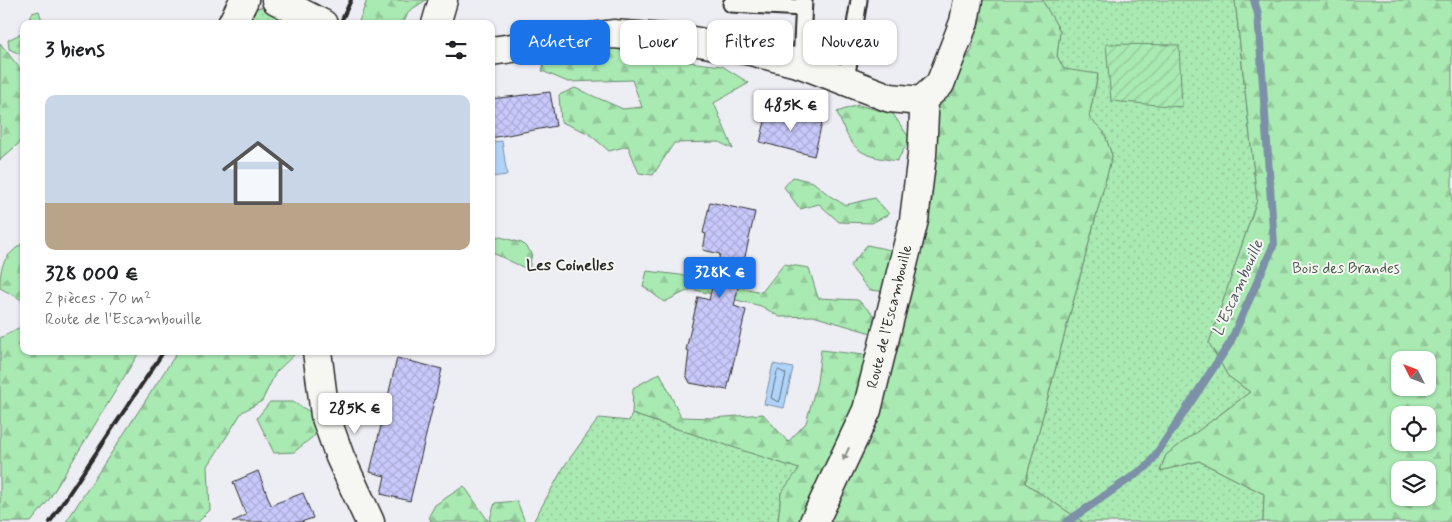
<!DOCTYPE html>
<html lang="fr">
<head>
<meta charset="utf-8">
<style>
  :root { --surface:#fff; --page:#f6f6f6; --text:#202124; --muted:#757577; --line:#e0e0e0; --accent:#1a73e8 }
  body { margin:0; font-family:Mynerve,sans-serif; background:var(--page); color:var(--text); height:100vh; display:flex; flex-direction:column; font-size:19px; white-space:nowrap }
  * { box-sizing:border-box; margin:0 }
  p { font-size:16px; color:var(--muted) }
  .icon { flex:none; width:28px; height:28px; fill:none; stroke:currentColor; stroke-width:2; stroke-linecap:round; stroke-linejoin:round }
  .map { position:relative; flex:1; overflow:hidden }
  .side { position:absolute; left:20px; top:20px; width:475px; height:335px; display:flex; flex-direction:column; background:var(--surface); border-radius:10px; box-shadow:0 1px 4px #0004 }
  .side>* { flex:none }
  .banner { position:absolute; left:510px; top:20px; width:475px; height:45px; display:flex; gap:10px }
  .needle { width:32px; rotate:312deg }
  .fabs { position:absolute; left:1391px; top:351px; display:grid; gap:10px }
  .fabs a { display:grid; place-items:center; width:45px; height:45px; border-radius:10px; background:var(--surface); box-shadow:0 1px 4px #0004; font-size:25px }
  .price { position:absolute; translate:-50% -42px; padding:0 11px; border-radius:5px; background:#fff; color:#222; font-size:16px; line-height:32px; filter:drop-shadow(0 1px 2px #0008) }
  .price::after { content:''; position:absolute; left:50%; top:30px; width:15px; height:11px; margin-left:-8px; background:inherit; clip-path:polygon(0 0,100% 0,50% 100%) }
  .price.selected { background:var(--accent); color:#fff }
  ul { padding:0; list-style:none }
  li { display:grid; align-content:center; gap:10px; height:265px; padding:0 25px }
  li+li { border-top:1px solid var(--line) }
  li span { display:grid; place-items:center; height:155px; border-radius:10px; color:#555 }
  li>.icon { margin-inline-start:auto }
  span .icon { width:90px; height:90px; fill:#fffc; stroke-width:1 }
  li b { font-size:21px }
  h2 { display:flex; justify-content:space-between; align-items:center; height:60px; padding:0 25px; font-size:21px }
  .chip { padding:0 18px; border-radius:10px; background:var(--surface); box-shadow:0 1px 4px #0004; font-size:18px; line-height:45px }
  .chip.selected { background:var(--accent); color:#fff }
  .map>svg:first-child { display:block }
  .grass { fill:url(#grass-dots); stroke:#6a8a6e }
  .forest { fill:url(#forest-firs); stroke:#6a8a6e; fill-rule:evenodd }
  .garden { fill:url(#garden-furrows); stroke:#6a8a6e }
  .water { fill:#b0d4f9; stroke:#7b90a7 }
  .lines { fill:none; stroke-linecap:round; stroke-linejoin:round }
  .shore { stroke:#606f7d; stroke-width:1 }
  .stream { stroke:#7b90a7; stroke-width:8 }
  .building { fill:url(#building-cross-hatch); stroke:#2b2b2b }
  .lane-casing { stroke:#2b2b2b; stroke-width:19 }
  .street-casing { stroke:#2b2b2b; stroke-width:31 }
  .secondary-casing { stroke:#2b2b2b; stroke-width:31 }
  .lane { stroke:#f6f6f2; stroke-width:15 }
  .street { stroke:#f6f6f2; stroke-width:28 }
  .secondary { stroke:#f6f6f2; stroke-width:28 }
  .rail { stroke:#2b2b2b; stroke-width:4 }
  .oneway { fill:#90908e }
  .labels { text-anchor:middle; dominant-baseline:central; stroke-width:4; stroke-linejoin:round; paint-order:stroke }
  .park-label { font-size:15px; fill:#4a5a4d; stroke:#f6f6f2 }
  .street-label { font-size:15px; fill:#2b2b2b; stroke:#f6f6f2 }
  .neighbourhood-label { font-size:16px; font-weight:bold; fill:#2b2b2b; stroke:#f6f6f2 }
  .water-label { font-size:16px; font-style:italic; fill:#4c555e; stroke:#f6f6f2 }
</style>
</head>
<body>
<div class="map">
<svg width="1452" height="522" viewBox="0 0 1452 522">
  <defs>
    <pattern id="grass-dots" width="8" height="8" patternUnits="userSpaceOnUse" patternTransform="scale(1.25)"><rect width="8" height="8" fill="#a9e9b2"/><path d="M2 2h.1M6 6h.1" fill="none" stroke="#92c899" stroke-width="1.8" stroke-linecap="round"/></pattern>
    <pattern id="forest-firs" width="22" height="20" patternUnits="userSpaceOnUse" patternTransform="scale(1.25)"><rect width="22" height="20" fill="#a9e9b2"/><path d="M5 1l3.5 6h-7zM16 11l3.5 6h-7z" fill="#92c899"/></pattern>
    <pattern id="garden-furrows" width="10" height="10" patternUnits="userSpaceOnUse" patternTransform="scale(1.25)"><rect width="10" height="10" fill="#a9e9b2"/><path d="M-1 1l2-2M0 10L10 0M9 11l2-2" fill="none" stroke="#92c899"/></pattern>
    <pattern id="building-cross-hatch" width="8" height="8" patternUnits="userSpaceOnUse" patternTransform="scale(1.25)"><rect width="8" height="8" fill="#c8c8fb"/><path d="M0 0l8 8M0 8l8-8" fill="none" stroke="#acacd7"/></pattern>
  </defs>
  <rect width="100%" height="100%" fill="#ededf4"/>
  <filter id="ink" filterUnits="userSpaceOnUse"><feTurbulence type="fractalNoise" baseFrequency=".02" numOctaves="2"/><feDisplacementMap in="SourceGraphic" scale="10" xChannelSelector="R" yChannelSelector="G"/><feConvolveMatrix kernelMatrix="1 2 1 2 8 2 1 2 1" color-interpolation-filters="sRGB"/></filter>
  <g filter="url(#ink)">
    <path class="grass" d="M1042,0h193l22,200 -48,143 19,33 22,16 -84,63 -6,16 39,-10 65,33 -1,28h-180l-58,-39 87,-327 -8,-24 -15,-15 9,-42 -34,-5 -7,-14 3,-25z
      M261,7l33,17h-51l9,-15z
      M632,414l168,55 -19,24 -3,29h-245l32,-57 34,-47 30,3z"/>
    <path class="forest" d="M367,0h59l-17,11 -6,13h-45z
      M979,0h63l18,31 -3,25 7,13 34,5 -9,43 15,15 8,24 -87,327 58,39h-305l3,-29 18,-24 -167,-55 1,-26 27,-15 21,44 32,1 50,-4 25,28 18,-19 11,-41 4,-32 68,8 43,-157 3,-96 37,-55z
      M1235,0h217v522h-189l1,-28 -65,-33 -39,10 6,-16 84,-63 -22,-16 -19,-33 48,-143zM1400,360h28v28h-28zM1400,415h28v27h-28zM1400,470h28v28h-28z
      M39,11l4,13h-15l4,-11z
      M24,32v24l-15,-7 -1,-9z
      M609,41l15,13 98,12 27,17 -35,20 19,46 -14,-7 -45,1 -21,32 -14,-2 -11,-27 -19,5 -21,-18 -27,-11 -2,-27 16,-7 48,21 19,-2 -10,-27 -64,2 -26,-11 6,-24z
      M0,43l24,31v65l-24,21z
      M858,105l35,9 17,25 -13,22c-41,-6 -45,-11 -60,-49z
      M793,177l20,5 17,14 15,9 30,-7 14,16 -17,9 -33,-1 -20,-18 -19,5 -16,-22z
      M497,236l25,7 10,10 -3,17 -36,-17z
      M24,242v59l-24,-13c0,-25 4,-31 24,-46z
      M867,245l28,6 -5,41 -21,-2 -19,-24z
      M784,264l25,4 9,30 40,2 22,21 -9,12 -58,-17 -33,1 -19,-11 -70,-17 -27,13 -21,-16 4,-15 41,5 74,16z
      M24,325v26h116l-92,150 -17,21h-31v-184z
      M178,351h120l-22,21 -14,29 -20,11 -34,54 2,44 -12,12h-132z
      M270,402h23l24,14 -2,19 -21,17 -20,1 -17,-35z
      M464,486l25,36 6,-19 22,-2 8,21h-94l-2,-6 6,-11z"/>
    <path class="garden" d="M1106,44l73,1 3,62 -71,-6z"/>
    <path class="water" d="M502,141l5,34 -16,2v-35z
      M773,364l20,4 -9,40 -20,-4z"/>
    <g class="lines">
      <path class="shore" d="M779,370l7,4 -6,26 -2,2 -7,-4 6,-26z"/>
      <path class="stream" d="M1067,522l82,-57 81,-122 44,-99 -16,-230 -4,-14"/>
    </g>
    <path class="building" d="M550,92l6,34 -65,12v-39z
      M768,109l54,14 -8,33 -54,-14z
      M710,202l45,10 -21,94 12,4 -19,80 -37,-7 -4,-8 3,-24 -3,-1 12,-53 11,3 11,-46 -17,-4 3,-16 -3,-1z
      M397,358l45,11 -32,132 -29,-7 4,-18 -15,-4z
      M258,471l13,34 32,-12 10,25 -12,4h-69l14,-7 -13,-33z"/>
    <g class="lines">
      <defs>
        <path id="lane" d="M731,4l72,4
          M801,64l3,-64
          M846,80l13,-80"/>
        <g id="street">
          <path d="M232,24l12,-24"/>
          <path d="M436,24l7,-24"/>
          <path d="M317,351l8,64 15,42 30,65"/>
          <path id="s1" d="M814,522l53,-112 47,-190 8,-65 2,-41 -3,-13"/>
        </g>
        <path id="secondary" d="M276,0l47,24
          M491,51l122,-17 74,6 64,11 50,13 89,34 31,3 19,-17 24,-62 4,-22"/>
      </defs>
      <use href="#lane" class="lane-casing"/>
      <use href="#street" class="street-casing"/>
      <use href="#secondary" class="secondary-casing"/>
      <use href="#lane" class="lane"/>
      <use href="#street" class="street"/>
      <use href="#secondary" class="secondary"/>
      <path class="rail" d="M340,24l11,-24
        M50,522l114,-171"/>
    </g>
    <defs><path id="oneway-solid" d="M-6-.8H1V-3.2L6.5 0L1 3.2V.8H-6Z" transform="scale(1.25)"/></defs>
    <use class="oneway" href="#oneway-solid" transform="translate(846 454) rotate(115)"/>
  </g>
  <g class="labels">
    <g class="park-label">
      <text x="1346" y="269">Bois des Brandes</text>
    </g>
    <g class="street-label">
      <text stroke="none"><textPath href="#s1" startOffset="220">Route de l'Escambouille</textPath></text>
    </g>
    <g class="neighbourhood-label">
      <text x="570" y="265">Les Coinelles</text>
    </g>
    <g class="water-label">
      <text transform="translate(1238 288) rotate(-66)">L'Escambouille</text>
    </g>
  </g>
</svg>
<div class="fabs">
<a><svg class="needle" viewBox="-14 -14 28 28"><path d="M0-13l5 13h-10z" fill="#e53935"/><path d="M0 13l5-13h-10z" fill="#757577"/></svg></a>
<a><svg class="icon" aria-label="locate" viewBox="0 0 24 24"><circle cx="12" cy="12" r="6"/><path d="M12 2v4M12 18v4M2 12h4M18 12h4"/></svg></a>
<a><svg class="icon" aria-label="layers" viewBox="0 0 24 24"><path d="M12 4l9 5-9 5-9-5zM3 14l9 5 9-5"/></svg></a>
</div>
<b class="price" style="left:791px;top:132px">485K €</b>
<b class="price selected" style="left:720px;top:299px">328K €</b>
<b class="price" style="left:355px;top:435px">285K €</b>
<div class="banner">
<a class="chip selected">Acheter</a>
<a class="chip">Louer</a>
<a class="chip">Filtres</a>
<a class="chip">Nouveau</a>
</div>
<section class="side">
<h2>3 biens<svg class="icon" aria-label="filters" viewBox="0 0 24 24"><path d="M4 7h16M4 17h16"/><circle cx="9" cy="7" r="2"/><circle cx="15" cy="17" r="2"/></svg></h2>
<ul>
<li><span style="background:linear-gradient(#c9d6e8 70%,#b9a48a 0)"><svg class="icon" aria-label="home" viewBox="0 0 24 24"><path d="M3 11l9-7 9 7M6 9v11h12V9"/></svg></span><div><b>328 000 €</b><p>2 pièces · 70 m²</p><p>Route de l'Escambouille</p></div></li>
</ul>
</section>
</div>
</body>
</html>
